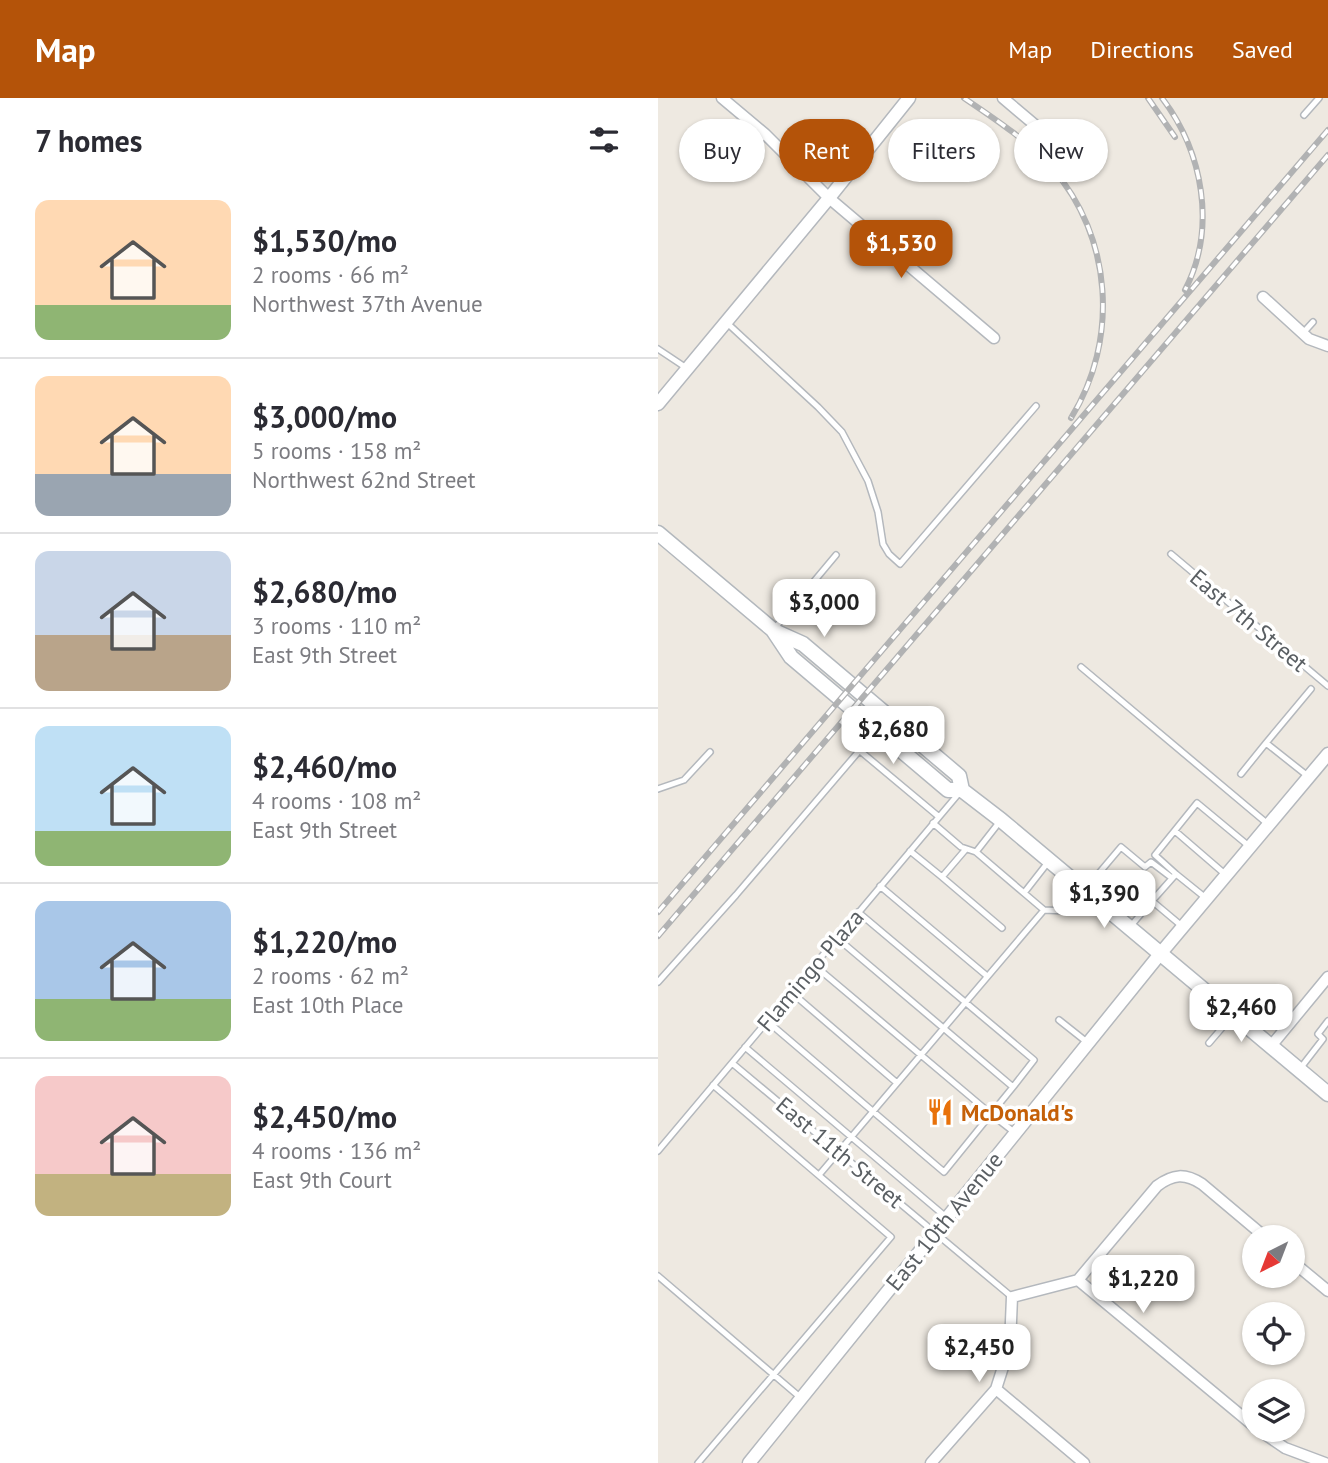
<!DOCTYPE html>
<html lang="en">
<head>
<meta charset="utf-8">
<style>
  :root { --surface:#fff; --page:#f7f7f7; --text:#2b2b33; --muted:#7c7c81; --line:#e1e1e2; --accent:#b45309 }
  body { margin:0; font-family:"PT Sans",sans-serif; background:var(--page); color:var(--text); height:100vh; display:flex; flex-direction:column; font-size:26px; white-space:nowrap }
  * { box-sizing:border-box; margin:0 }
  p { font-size:23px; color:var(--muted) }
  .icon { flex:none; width:38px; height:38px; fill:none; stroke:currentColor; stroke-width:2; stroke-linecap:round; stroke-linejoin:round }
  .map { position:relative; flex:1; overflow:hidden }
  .details { display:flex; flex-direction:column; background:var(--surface); width:658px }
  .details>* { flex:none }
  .guide { position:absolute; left:21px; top:21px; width:542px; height:63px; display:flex; gap:14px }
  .needle { width:46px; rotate:222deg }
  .tools { position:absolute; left:584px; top:1127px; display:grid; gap:14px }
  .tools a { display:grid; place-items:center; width:63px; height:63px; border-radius:50%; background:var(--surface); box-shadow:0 2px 5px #0004; font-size:35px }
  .price { position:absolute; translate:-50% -60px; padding:0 16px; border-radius:14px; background:#fff; color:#222; font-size:23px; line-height:46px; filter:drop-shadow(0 2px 4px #0008) }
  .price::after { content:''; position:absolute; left:50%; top:42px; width:21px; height:16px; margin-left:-10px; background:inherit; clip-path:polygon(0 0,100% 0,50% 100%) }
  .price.selected { background:var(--accent); color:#fff }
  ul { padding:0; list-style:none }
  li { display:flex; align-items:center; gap:21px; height:175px; padding:0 35px }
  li+li { border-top:2px solid var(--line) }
  li span { display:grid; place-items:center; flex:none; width:196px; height:140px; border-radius:14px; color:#555 }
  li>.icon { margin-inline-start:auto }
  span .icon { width:84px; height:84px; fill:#fffc; stroke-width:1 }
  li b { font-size:30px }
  h2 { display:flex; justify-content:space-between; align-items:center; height:84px; padding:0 35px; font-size:30px }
  .pill { padding:0 24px; border-radius:32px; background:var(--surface); box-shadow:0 2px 5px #0004; font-size:24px; line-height:63px }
  .pill.selected { background:var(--accent); color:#fff }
  header { display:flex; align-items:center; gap:42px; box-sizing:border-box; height:98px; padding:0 35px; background:var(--accent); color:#fff }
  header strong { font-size:33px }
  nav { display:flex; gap:38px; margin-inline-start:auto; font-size:24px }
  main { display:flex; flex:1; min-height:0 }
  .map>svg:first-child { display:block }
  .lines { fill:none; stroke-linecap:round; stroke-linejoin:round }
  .service-casing { stroke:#b4b8bd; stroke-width:8 }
  .minor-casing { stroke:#b4b8bd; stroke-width:13 }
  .tertiary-casing { stroke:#b4b8bd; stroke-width:15 }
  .secondary-casing { stroke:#b3b8bd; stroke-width:17 }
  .service { stroke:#fff; stroke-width:5 }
  .minor { stroke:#fff; stroke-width:10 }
  .tertiary { stroke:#fff; stroke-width:12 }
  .secondary { stroke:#fff; stroke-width:14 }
  .rail-casing { stroke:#b1b2b3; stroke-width:6 }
  .rail { stroke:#fff; stroke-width:3.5; stroke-dasharray:10; stroke-linecap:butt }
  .labels { text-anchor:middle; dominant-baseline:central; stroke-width:7; stroke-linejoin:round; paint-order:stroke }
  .street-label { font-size:23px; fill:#5a5f63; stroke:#fff }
  .food-label { font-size:23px; font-weight:bold; fill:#c56008; stroke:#fff; text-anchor:start }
</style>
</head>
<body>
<header>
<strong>Map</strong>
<nav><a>Map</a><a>Directions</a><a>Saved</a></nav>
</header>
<main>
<section class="details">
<h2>7 homes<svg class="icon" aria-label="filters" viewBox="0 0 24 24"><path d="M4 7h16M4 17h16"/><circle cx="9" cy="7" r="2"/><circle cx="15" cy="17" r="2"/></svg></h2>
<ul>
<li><span style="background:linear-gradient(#ffd9b3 75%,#8fb573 0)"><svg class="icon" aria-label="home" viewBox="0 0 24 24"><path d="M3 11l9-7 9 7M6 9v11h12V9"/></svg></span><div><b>$1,530/mo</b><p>2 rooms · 66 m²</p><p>Northwest 37th Avenue</p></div></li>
<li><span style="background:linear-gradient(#ffd9b3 70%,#9aa5b1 0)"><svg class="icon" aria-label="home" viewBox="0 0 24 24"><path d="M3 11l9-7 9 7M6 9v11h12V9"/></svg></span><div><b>$3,000/mo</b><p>5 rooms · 158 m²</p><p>Northwest 62nd Street</p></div></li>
<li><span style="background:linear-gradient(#c9d6e8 60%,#b9a48a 0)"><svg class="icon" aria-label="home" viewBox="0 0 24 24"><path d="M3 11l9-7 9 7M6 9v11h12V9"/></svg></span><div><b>$2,680/mo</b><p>3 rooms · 110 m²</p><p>East 9th Street</p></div></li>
<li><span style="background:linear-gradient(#bfe0f5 75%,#8fb573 0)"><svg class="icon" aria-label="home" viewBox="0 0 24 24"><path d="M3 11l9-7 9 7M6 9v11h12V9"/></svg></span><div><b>$2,460/mo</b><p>4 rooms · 108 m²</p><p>East 9th Street</p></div></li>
<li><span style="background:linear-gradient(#a9c7e8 70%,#8fb573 0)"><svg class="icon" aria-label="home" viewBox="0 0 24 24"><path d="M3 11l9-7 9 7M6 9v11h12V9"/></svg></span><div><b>$1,220/mo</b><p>2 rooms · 62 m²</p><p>East 10th Place</p></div></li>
<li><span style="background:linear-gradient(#f6c9c9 70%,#c2b280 0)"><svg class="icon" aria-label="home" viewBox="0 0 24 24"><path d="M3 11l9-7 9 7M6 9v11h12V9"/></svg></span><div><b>$2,450/mo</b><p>4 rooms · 136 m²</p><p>East 9th Court</p></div></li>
</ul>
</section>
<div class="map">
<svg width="670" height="1365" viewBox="0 0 670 1365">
  <rect width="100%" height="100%" fill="#eee9e1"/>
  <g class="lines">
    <defs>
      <path id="service" d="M646,17l15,-17
        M79,71l28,-35
        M68,224l92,85 24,25 26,49 10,31 5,32 6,10 11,10 136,-158
        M645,235l10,-11
        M0,251l30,20
        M513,456l157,132
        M117,530l61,-73
        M423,569l188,158
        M201,652l79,66
        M583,676l25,-31
        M651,679l-43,-34 45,-54
        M0,691l26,-9 26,-28
        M343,722l-25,32 48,41 25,-32
        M275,725l28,24 15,5
        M517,733l51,44
        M252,753l32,26 24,-28
        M518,776l31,25
        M284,779l60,51
        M222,788l107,90
        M386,812l23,1 54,-64 24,20 6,-5 21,16
        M200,814l176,148 -21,27
        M525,829l-31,-26 24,-27 -21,-19 42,-52 53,44
        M471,830l23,-27
        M179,840l176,149 -22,27 23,18
        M0,884l78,-87 141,-165
        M133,894l106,91
        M401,922l29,23
        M109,923l177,151 47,-58 -177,-149
        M551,945l24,-28
        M87,949l201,170
        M74,965l280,234
        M641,972l24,-31 -5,-5 10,-13
        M0,1053l302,-359
        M161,1077l225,-265 -20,-17
        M0,1178l143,122
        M40,1365l193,-226 -178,-152"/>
      <path id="minor" d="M64,0l43,36 64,64 165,140
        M345,0l64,54
        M605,199l46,42 19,7
        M613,948l57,-69
        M635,1164l35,29
        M420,1182l79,-94c16,-12 28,-13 45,-2l63,53
        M338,1291l88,74
        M601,1332l26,18 40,15
        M273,1365l65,-74 14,-44 2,-48 66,-17 177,147"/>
      <path id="tertiary" d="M0,306l171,-206 80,-100
        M91,1365l411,-509 168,-200"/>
      <path id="secondary" d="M0,435l115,97 18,27 157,133h14l39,30 327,274
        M116,533l29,13 156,132 3,14"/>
    </defs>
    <use href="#service" class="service-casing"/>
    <use href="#minor" class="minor-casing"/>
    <use href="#tertiary" class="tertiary-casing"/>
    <use href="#secondary" class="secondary-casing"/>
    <use href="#service" class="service"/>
    <use href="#minor" class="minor"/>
    <use href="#tertiary" class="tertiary"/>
    <use href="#secondary" class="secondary"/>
    <defs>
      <path id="rail" d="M306,0c31,21 63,42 88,70 61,69 67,173 19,250
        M490,0l27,39
        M504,0c41,54 55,130 23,192
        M0,814l670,-782
        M0,838l670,-781"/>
    </defs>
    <use href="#rail" class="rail-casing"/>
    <use href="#rail" class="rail"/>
  </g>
  <defs>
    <symbol id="restaurant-bare" viewBox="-9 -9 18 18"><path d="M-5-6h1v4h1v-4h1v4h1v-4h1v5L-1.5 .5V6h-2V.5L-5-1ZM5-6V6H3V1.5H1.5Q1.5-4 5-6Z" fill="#e8710a" stroke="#fff" stroke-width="2.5" paint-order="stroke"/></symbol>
  </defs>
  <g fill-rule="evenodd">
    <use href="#restaurant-bare" x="263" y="995" width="38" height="38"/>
  </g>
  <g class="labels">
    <g class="street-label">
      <text transform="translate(591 522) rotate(40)">East 7th Street</text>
      <text transform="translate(152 872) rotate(-50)">Flamingo Plaza</text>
      <text transform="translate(182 1054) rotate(40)">East 11th Street</text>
      <text transform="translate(286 1123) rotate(-51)">East 10th Avenue</text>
    </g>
    <g class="food-label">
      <text x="303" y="1014">McDonald's</text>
    </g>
  </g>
</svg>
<div class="tools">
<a><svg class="needle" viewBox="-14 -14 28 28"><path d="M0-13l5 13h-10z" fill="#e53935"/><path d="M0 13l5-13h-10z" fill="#7c7c81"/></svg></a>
<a><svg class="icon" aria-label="locate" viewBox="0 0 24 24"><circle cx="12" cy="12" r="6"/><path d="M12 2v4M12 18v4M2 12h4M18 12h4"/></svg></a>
<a><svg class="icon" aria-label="layers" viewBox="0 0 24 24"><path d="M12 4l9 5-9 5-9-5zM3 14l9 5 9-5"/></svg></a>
</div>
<b class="price selected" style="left:243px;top:182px">$1,530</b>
<b class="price" style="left:166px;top:541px">$3,000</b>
<b class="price" style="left:235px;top:668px">$2,680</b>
<b class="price" style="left:446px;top:832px">$1,390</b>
<b class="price" style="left:583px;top:946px">$2,460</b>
<b class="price" style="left:485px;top:1217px">$1,220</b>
<b class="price" style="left:321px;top:1286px">$2,450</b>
<div class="guide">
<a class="pill">Buy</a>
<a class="pill selected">Rent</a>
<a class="pill">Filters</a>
<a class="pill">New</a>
</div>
</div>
</main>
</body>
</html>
